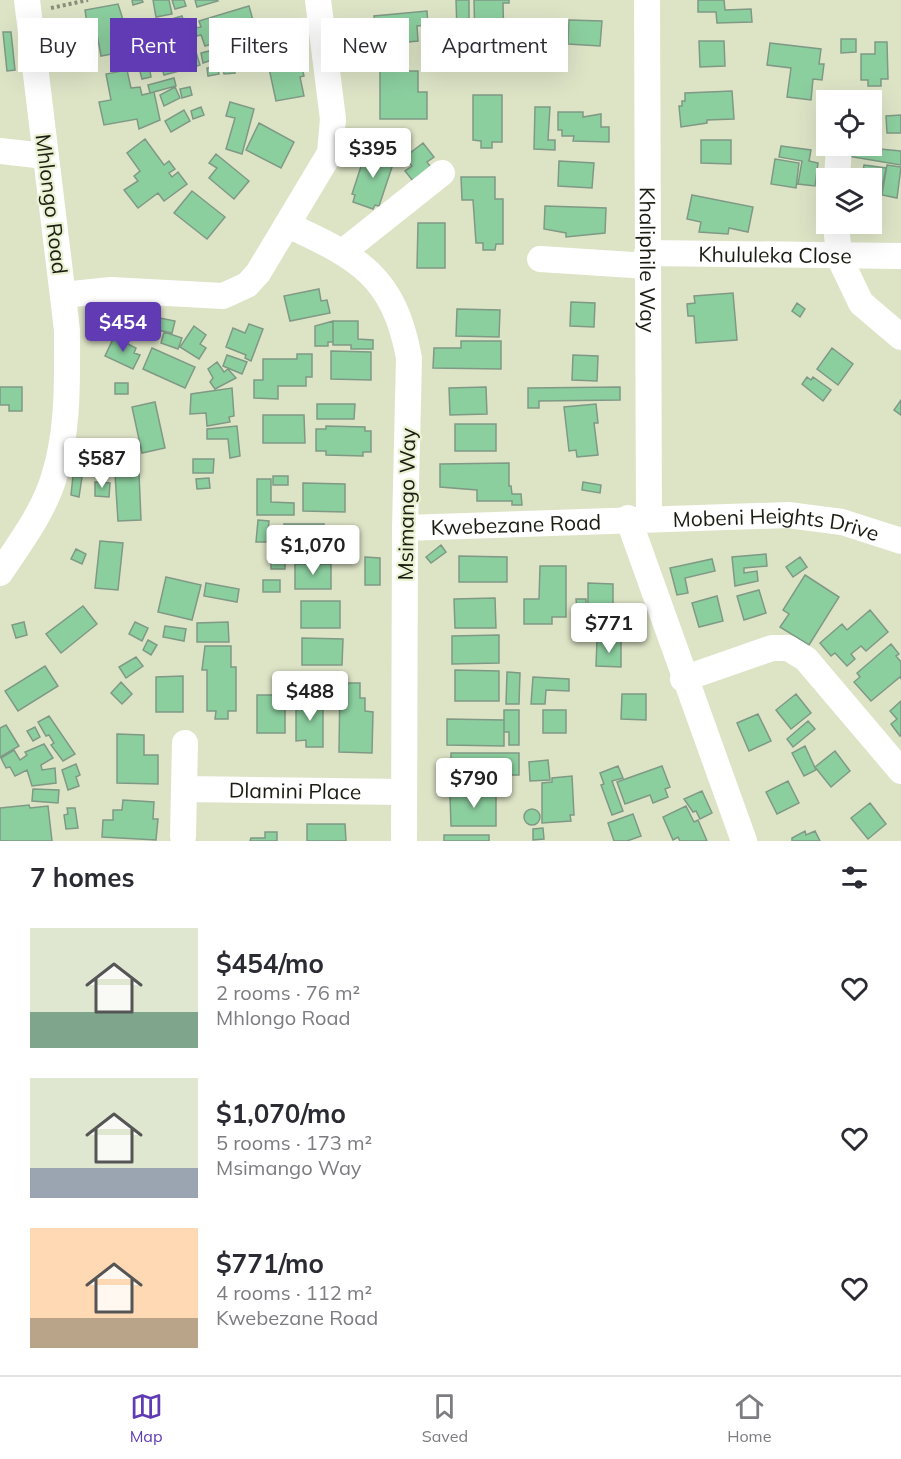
<!DOCTYPE html>
<html lang="en">
<head>
<meta charset="utf-8">
<style>
  :root { --surface:#fff; --page:#f7f7f7; --text:#2b2b33; --muted:#7c7c81; --line:#e1e1e2; --accent:#603bb3 }
  body { margin:0; font-family:Mulish,sans-serif; background:var(--page); color:var(--text); height:100vh; display:flex; flex-direction:column; font-size:22px; white-space:nowrap }
  * { box-sizing:border-box; margin:0 }
  p { font-size:20px; color:var(--muted) }
  .icon { flex:none; width:33px; height:33px; fill:none; stroke:currentColor; stroke-width:2; stroke-linecap:round; stroke-linejoin:round }
  .map { position:relative; height:841px; overflow:hidden }
  .side { display:flex; flex-direction:column; background:var(--surface); flex:1 }
  .side>* { flex:none }
  .hud { position:absolute; left:18px; top:18px; width:600px; height:54px; display:flex; gap:12px }
  .buttons { position:absolute; left:816px; top:90px; display:grid; gap:12px }
  .buttons a { display:grid; place-items:center; width:66px; height:66px; border-radius:0px; background:var(--surface); box-shadow:0 6px 24px #0002; font-size:30px }
  .price { position:absolute; translate:-50% -51px; padding:0 14px; border-radius:6px; background:#fff; color:#222; font-size:20px; line-height:39px; filter:drop-shadow(0 2px 3px #0008) }
  .price::after { content:''; position:absolute; left:50%; top:36px; width:18px; height:14px; margin-left:-9px; background:inherit; clip-path:polygon(0 0,100% 0,50% 100%) }
  .price.on { background:var(--accent); color:#fff }
  ul { padding:0; list-style:none }
  li { display:flex; align-items:center; gap:18px; height:150px; padding:0 30px }
  li span { display:grid; place-items:center; flex:none; width:168px; height:120px; border-radius:0px; color:#555 }
  li>.icon { margin-inline-start:auto }
  span .icon { width:72px; height:72px; fill:#fffc; stroke-width:1 }
  li b { font-size:26px }
  h2 { display:flex; justify-content:space-between; align-items:center; height:72px; padding:0 30px; font-size:26px }
  .tag { padding:0 21px; border-radius:0px; background:var(--surface); box-shadow:0 6px 24px #0002; font-size:21px; line-height:54px }
  .tag.on { background:var(--accent); color:#fff }
  .menu { display:flex; justify-content:space-around; align-items:center; height:84px; border-top:2px solid var(--line); background:var(--surface); font-size:16px; color:var(--muted) }
  .menu a { display:grid; justify-items:center; gap:3px }
  .menu .on { color:var(--accent) }
  .map>svg:first-child { display:block }
  .building { fill:#8ccf9f; stroke:#7f9985; stroke-width:1.5 }
  .lines { fill:none; stroke-linecap:round; stroke-linejoin:round }
  .path { stroke:#8a8f79; stroke-width:4; stroke-dasharray:3 3; stroke-linecap:butt }
  .minor { stroke:#fff; stroke-width:26 }
  .labels { text-anchor:middle; dominant-baseline:central; stroke-width:4.5; stroke-linejoin:round; paint-order:stroke }
  .street-label { font-size:21px; fill:#1b1d12; stroke:#ebf2d3 }
</style>
</head>
<body>
<div class="map">
<svg width="901" height="841" viewBox="0 0 901 841">
  <rect width="100%" height="100%" fill="#dde4c6"/>
  <path class="building" d="M132,0h10l1,2 -10,3z
    M153,0h16l3,14 -16,3z
    M172,0h12l2,6 -11,3z
    M195,0h22l1,1 -21,6z
    M456,0h13v29l-12,1z
    M474,0h35v3h-6l1,43h-10v6h-11v-7h-8z
    M698,0h26l1,10 26,-1 1,13 -35,1 -1,-11h-18z
    M118,4l9,28 -8,1 3,19 -21,4 -6,-33 -8,1 -2,-14z
    M249,6l7,25 -51,15 -4,-11 -4,1 -2,-8 6,-1 -2,-6z
    M427,11l1,14 -11,1 1,15 -41,4 -3,-29z
    M182,16l6,19 -24,8 -2,-6 -10,3 -4,-14z
    M569,20l33,1 -2,25 -32,-2z
    M3,32h8l4,38 -8,1z
    M841,39h15v13l-15,1z
    M699,41h25l1,25 -25,1z
    M875,42h12l1,37h-7v7h-13v-6h-7v-26h14z
    M770,43l51,6 -2,15h5l-2,16 -9,-1 -2,21 -24,-3 4,-29 -24,-3z
    M235,46l2,12 -19,4 -3,-11z
    M209,51l3,9 -9,3 -2,-10z
    M196,52l4,13 -12,4 -4,-13z
    M295,53l1,6h4l4,17 -4,1 4,19 -28,5 -9,-42z
    M180,59l3,11 -19,5 -3,-10z
    M233,63l2,10 -11,1 -2,-9z
    M149,66l2,11 -9,2 -3,-11z
    M217,66l2,8 -11,2 -1,-8z
    M127,70l4,18 9,-1 2,8 12,-3 6,28 -21,9 -2,-10 -33,6 -5,-23 12,-2 -5,-26z
    M380,71h38v21h9v27h-47z
    M174,78l2,8 -26,7 -2,-8z
    M175,87l5,11 -16,8 -4,-11z
    M190,87l2,8 -10,3 -2,-9z
    M732,91l2,28 -27,1v3l-26,4 -2,-21h3v-5h3v-8z
    M473,95h29v47h-10v6h-11v-7l-8,-1z
    M230,102l24,7 -12,45 -16,-5 9,-31 -9,-2z
    M201,107l3,8 -11,4 -2,-8z
    M535,107h15l-2,33h7v10l-21,-1z
    M184,110l6,11 -19,11 -6,-11z
    M558,112h25v5l18,-3v13h8v15l-36,-1 1,-5h-12v-6h-4z
    M901,115v18h-14l-1,-17z
    M259,123l35,19 -13,26 -35,-18z
    M145,139l19,26 5,-4 6,8 -6,4 3,4 6,-5 9,12 -23,17 -6,-8 -20,15 -14,-18 14,-9 -4,-5 6,-5 -13,-18z
    M701,140h30v24l-30,-1z
    M423,143l11,14 -7,5 7,9 -18,14 -11,-14 7,-5 -7,-9z
    M781,146l30,4 -2,11 9,2 -3,23 -17,-2 4,-23 -23,-4z
    M849,146l52,5v14l-54,-9z
    M367,148l28,10 -16,48 -4,-1 -2,4 -20,-7 2,-7 -3,-1z
    M216,154l33,27 -15,18 -25,-21 8,-10 -8,-5z
    M775,159l24,4 -3,25 -25,-4z
    M559,161l35,2 -2,25 -34,-2z
    M864,165l22,3 -5,23 -9,-2v-11h-10z
    M887,165l14,2 -4,31 -15,-3z
    M461,177h34v22h8v45h-7l-1,6h-12v-7h-7l-3,-43h-11z
    M192,191l33,26 -18,22 -33,-26z
    M692,195l61,12 -5,25 -19,-4 -1,6 -29,-2 2,-10 -14,-3z
    M545,206l61,2 -1,25 -39,4v-4l-22,-4z
    M418,223h27v45h-28z
    M319,289l2,12 6,-1 3,13 -40,8 -6,-25z
    M733,293l4,47 -41,3 -2,-27h-6l-1,-12 8,-1 -1,-7z
    M571,302l24,1 -1,24 -24,-1z
    M797,303l8,6 -5,8 -8,-6z
    M457,309l43,1 -1,27 -43,-1z
    M130,312l45,9 -3,12 -44,-9z
    M333,321v21h-5v4h-13v-20z
    M333,321h25v18l15,1v9h-22v-4h-18z
    M249,324l14,5 -12,32 -6,-3 1,-3 -20,-8 7,-19 12,5z
    M194,326l12,9 -6,9 6,4 -7,11 -19,-12z
    M164,332l18,6 -4,11 -17,-6z
    M114,337l22,11 -2,5 6,2 -7,14 -28,-13z
    M461,341h40v28l-68,-1 1,-20h27z
    M152,348l43,19 -10,21 -42,-19z
    M832,348l21,16 -15,21 -21,-16z
    M331,351l40,1v28l-40,-1z
    M297,354h15v23h-6v9h-28v13l-24,-1v-18h9v-21h34z
    M227,355l20,7 -5,12 -19,-8z
    M573,355l25,1 -1,25 -25,-1z
    M217,362l7,10 4,-3 8,9 -21,11 -5,-7 3,-4 -5,-9z
    M807,377l4,3 2,-3 18,13 -8,11 -21,-17z
    M115,383h13v11h-13z
    M0,387h22v24h-13v-6h-9z
    M486,387l1,27 -37,1 -1,-27z
    M620,387v13l-81,1v7h-11v-20z
    M232,388l2,28 -5,1 1,5 -23,4 -1,-13 -16,1 1,-20z
    M901,400v15l-7,-5z
    M155,402l10,46 -23,5 -10,-46z
    M317,404h38l-1,15h-37z
    M596,404l2,19h-4l4,32 -21,2 -1,-7 -7,1 -5,-44z
    M263,415h41l1,28h-42z
    M455,424h41v27h-41z
    M237,426l3,30 -10,2 -2,-19h-21v-10z
    M326,426l39,1v4h6v21h-8v4l-37,-1v-4h-10v-22h10z
    M193,459h21l-1,14h-20z
    M135,460v10l-19,1v-10z
    M509,463v23h2l1,8h9l1,11h-10v-4h-35v-11l-37,-3v-23z
    M139,473l2,47 -23,1 -3,-47z
    M73,476l9,1 -3,20 -8,-2z
    M273,476h15v9h-15z
    M209,478l1,10 -13,1 -1,-10z
    M257,479h14v23l23,1v12h-37z
    M95,482l15,1 -1,14 -14,-1z
    M583,482l18,3 -1,8 -18,-3z
    M303,483l42,1v28l-42,-1z
    M258,520l11,1 -2,21h-11z
    M284,524h40v28h-41z
    M100,541l23,2 -5,47 -23,-2z
    M441,545l5,7 -15,11 -5,-6z
    M76,549l10,5 -4,10 -11,-5z
    M766,554l1,12 -23,2v5l13,-2 1,10 -23,5 -3,-29z
    M459,556l48,1v25h-48z
    M365,557l15,1v27h-15z
    M800,557l7,10 -14,10 -7,-10z
    M271,558h14v11h-14z
    M712,559l3,12 -30,7 3,15 -11,2 -7,-27z
    M295,564h36v25h-36z
    M540,566h26v51h-14v7h-28v-25h15z
    M805,575l34,22 -30,48 -29,-18 9,-13 -6,-4z
    M166,577l35,8 -9,35 -34,-8z
    M263,580h17v12h-17z
    M206,583l33,6 -2,13 -33,-6z
    M588,583l25,1v26l-25,-1z
    M759,590l7,23 -22,7 -7,-24z
    M717,596l6,25 -24,6 -7,-24z
    M495,598l1,30h-41l-1,-29z
    M576,599h10v11h-9z
    M301,601h39v27h-39z
    M83,606l14,18 -36,29 -15,-19z
    M870,610l18,22 -22,19 -5,-5 -10,8 4,5 -8,7 -12,-13 -4,3 -11,-13 22,-19 5,6z
    M627,612v11l-49,2 -1,-10z
    M24,622l3,13 -11,3 -4,-13z
    M135,622l13,6 -6,13 -13,-7z
    M228,622l1,20h-32v-19z
    M165,626l21,3 -2,12 -21,-4z
    M499,635v28l-47,1v-28z
    M302,638l41,1 -1,26h-40z
    M148,640l9,5 -6,10 -8,-5z
    M597,640l24,1v26l-25,-1z
    M891,644l8,10 -3,2 5,6v17l-1,-2 -29,24 -17,-19 6,-5 -3,-4z
    M205,646h26v21h5v44h-8v8h-13l1,-8h-9v-41h-5z
    M136,657l7,9 -17,12 -7,-11z
    M45,666l13,20 -40,25 -13,-20z
    M455,670l44,1v30h-44z
    M507,672l13,1 -1,31h-13z
    M183,676v36h-27v-35z
    M533,677l36,2v12l-23,-1 -1,14h-14z
    M121,682l11,12 -10,10 -11,-11z
    M340,683h20v15h5v13l8,1 -1,41 -33,-1z
    M622,694h24v26l-25,-1z
    M796,694l15,19 -20,16 -15,-19z
    M257,695h28v38h-28z
    M296,699h27v48h-17v-7l-10,1z
    M901,701v34l-1,1 -9,-12 6,-5 -7,-8z
    M504,710h15v35h-10v-13h-5z
    M543,710h23v23h-23z
    M758,714l13,27 -22,10 -12,-28z
    M49,716l26,38 -12,7 -12,-16 3,-2 -5,-8 -3,1 -8,-14z
    M447,719l57,1v26l-57,-1z
    M808,721l7,8 -22,18 -6,-8z
    M6,725l13,21 -19,11v-29z
    M35,727l5,10 -7,4 -6,-10z
    M117,734l27,1v20h14v29l-41,-1z
    M44,744l9,14 -12,7 1,5 13,-2 1,15 -24,3 -5,-16 -12,6 -5,-9 -4,1 -5,-10 13,-8 6,10 7,-5 -2,-3z
    M805,746l11,24 -12,6 -12,-23z
    M835,751l15,20 -19,16 -16,-20z
    M451,753h68v22h-9v5h-51l-1,-14h-7z
    M548,760l2,20 -20,1 -1,-19z
    M76,764l4,11 -4,2 3,9 -11,4 -6,-20z
    M618,766l5,12 -11,3 11,30 -11,4 -11,-30 3,-1 -4,-11z
    M662,766l8,21 -5,2 3,8 -15,6 -3,-8 -25,9 -8,-22z
    M572,776l2,39h-4l1,6 -29,2v-40l10,-1v-4z
    M788,781l11,22 -22,11 -11,-22z
    M33,789l26,1 -1,13 -26,-2z
    M470,789h26v37h-45l-1,-30h20z
    M702,791l10,22 -12,6 -4,-8 -3,1 -9,-13z
    M123,800l31,2 -1,17h5l-2,21 -54,-3 1,-17h10v-10h9z
    M870,803l16,21 -18,15 -17,-21z
    M29,805l1,3 18,-2 4,35h-52v-33z
    M686,806l8,16 4,-2 9,21h-27l-2,-4 -5,3 -10,-23z
    M67,808h8l3,20 -12,1 -2,-14 4,-1z
    M524 817a8 8 0 1 1 16 0a8 8 0 1 1-16 0Z
    M633,814l8,22 -14,5h-13l-6,-18z
    M307,824h38l1,17h-39z
    M543,828l1,11 -11,1v-11z
    M805,831l1,4 9,-4 5,10h-28v-3z
    M265,832h12v9h-27l1,-3h14z
    M444,835h45v6h-45z"/>
  <g class="lines">
    <path class="path" d="M51,8l37,-8"/>
    <g class="minor">
      <path id="s1" d="M647,0l2,517"/>
      <path d="M0,151l45,5"/>
      <path d="M837,178l2,-32"/>
      <path d="M836,224l3,33 22,46 40,34"/>
      <path d="M288,225c71,33 106,51 121,133l-4,170 -1,313"/>
      <path d="M344,251l98,-78"/>
      <path id="s2" d="M647,253l254,3"/>
      <path d="M540,259l108,7"/>
      <path d="M63,295l48,-5 112,6 24,-11 11,-12 72,-120 3,-34 -15,-119"/>
      <path d="M628,518l116,323"/>
      <path id="s3" d="M405,528l383,-13 54,7 59,19"/>
      <path d="M0,573c20,-30 44,-62 54,-96 15,-48 13,-98 13,-147l-40,-330"/>
      <path d="M683,679l89,-31h16l18,11 95,112"/>
      <path id="s4" d="M185,789l219,3"/>
      <path d="M183,836l2,-93"/>
    </g>
  </g>
  <g class="labels">
    <g class="street-label">
      <text transform="translate(52 204) rotate(83)">Mhlongo Road</text>
      <text stroke="none"><textPath href="#s2" startOffset="128">Khululeka Close</textPath></text>
      <text stroke="none"><textPath href="#s1" startOffset="260">Khaliphile Way</textPath></text>
      <text transform="translate(406 504) rotate(-89)">Msimango Way</text>
      <text stroke="none"><textPath href="#s3" startOffset="111">Kwebezane Road</textPath></text>
      <text stroke="none"><textPath href="#s3" startOffset="372">Mobeni Heights Drive</textPath></text>
      <text stroke="none"><textPath href="#s4" startOffset="110">Dlamini Place</textPath></text>
    </g>
  </g>
</svg>
<div class="buttons">
<a><svg class="icon" aria-label="locate" viewBox="0 0 24 24"><circle cx="12" cy="12" r="6"/><path d="M12 2v4M12 18v4M2 12h4M18 12h4"/></svg></a>
<a><svg class="icon" aria-label="layers" viewBox="0 0 24 24"><path d="M12 4l9 5-9 5-9-5zM3 14l9 5 9-5"/></svg></a>
</div>
<b class="price" style="left:373px;top:179px">$395</b>
<b class="price on" style="left:123px;top:353px">$454</b>
<b class="price" style="left:102px;top:489px">$587</b>
<b class="price" style="left:313px;top:576px">$1,070</b>
<b class="price" style="left:609px;top:654px">$771</b>
<b class="price" style="left:310px;top:722px">$488</b>
<b class="price" style="left:474px;top:809px">$790</b>
<div class="hud">
<a class="tag">Buy</a>
<a class="tag on">Rent</a>
<a class="tag">Filters</a>
<a class="tag">New</a>
<a class="tag">Apartment</a>
</div>
</div>
<section class="side">
<h2>7 homes<svg class="icon" aria-label="filters" viewBox="0 0 24 24"><path d="M4 7h16M4 17h16"/><circle cx="9" cy="7" r="2"/><circle cx="15" cy="17" r="2"/></svg></h2>
<ul>
<li><span style="background:linear-gradient(#dfe7d0 70%,#7fa58c 0)"><svg class="icon" aria-label="home" viewBox="0 0 24 24"><path d="M3 11l9-7 9 7M6 9v11h12V9"/></svg></span><div><b>$454/mo</b><p>2 rooms · 76 m²</p><p>Mhlongo Road</p></div><svg class="icon" aria-label="heart" viewBox="0 0 24 24"><path d="M12 20l-8-8c-3-5 5-10 8-4 3-6 11-1 8 4z"/></svg></li>
<li><span style="background:linear-gradient(#dfe7d0 75%,#9aa5b1 0)"><svg class="icon" aria-label="home" viewBox="0 0 24 24"><path d="M3 11l9-7 9 7M6 9v11h12V9"/></svg></span><div><b>$1,070/mo</b><p>5 rooms · 173 m²</p><p>Msimango Way</p></div><svg class="icon" aria-label="heart" viewBox="0 0 24 24"><path d="M12 20l-8-8c-3-5 5-10 8-4 3-6 11-1 8 4z"/></svg></li>
<li><span style="background:linear-gradient(#ffd9b3 75%,#b9a48a 0)"><svg class="icon" aria-label="home" viewBox="0 0 24 24"><path d="M3 11l9-7 9 7M6 9v11h12V9"/></svg></span><div><b>$771/mo</b><p>4 rooms · 112 m²</p><p>Kwebezane Road</p></div><svg class="icon" aria-label="heart" viewBox="0 0 24 24"><path d="M12 20l-8-8c-3-5 5-10 8-4 3-6 11-1 8 4z"/></svg></li>
</ul>
</section>
<nav class="menu">
<a class="on"><svg class="icon" aria-label="map" viewBox="0 0 24 24"><path d="M3 6l6-2 6 2 6-2v14l-6 2-6-2-6 2zM9 4v14M15 6v14"/></svg>Map</a>
<a><svg class="icon" aria-label="saved" viewBox="0 0 24 24"><path d="M7 4h10v16l-5-4-5 4z"/></svg>Saved</a>
<a><svg class="icon" aria-label="home" viewBox="0 0 24 24"><path d="M3 11l9-7 9 7M6 9v11h12V9"/></svg>Home</a>
</nav>
</body>
</html>
